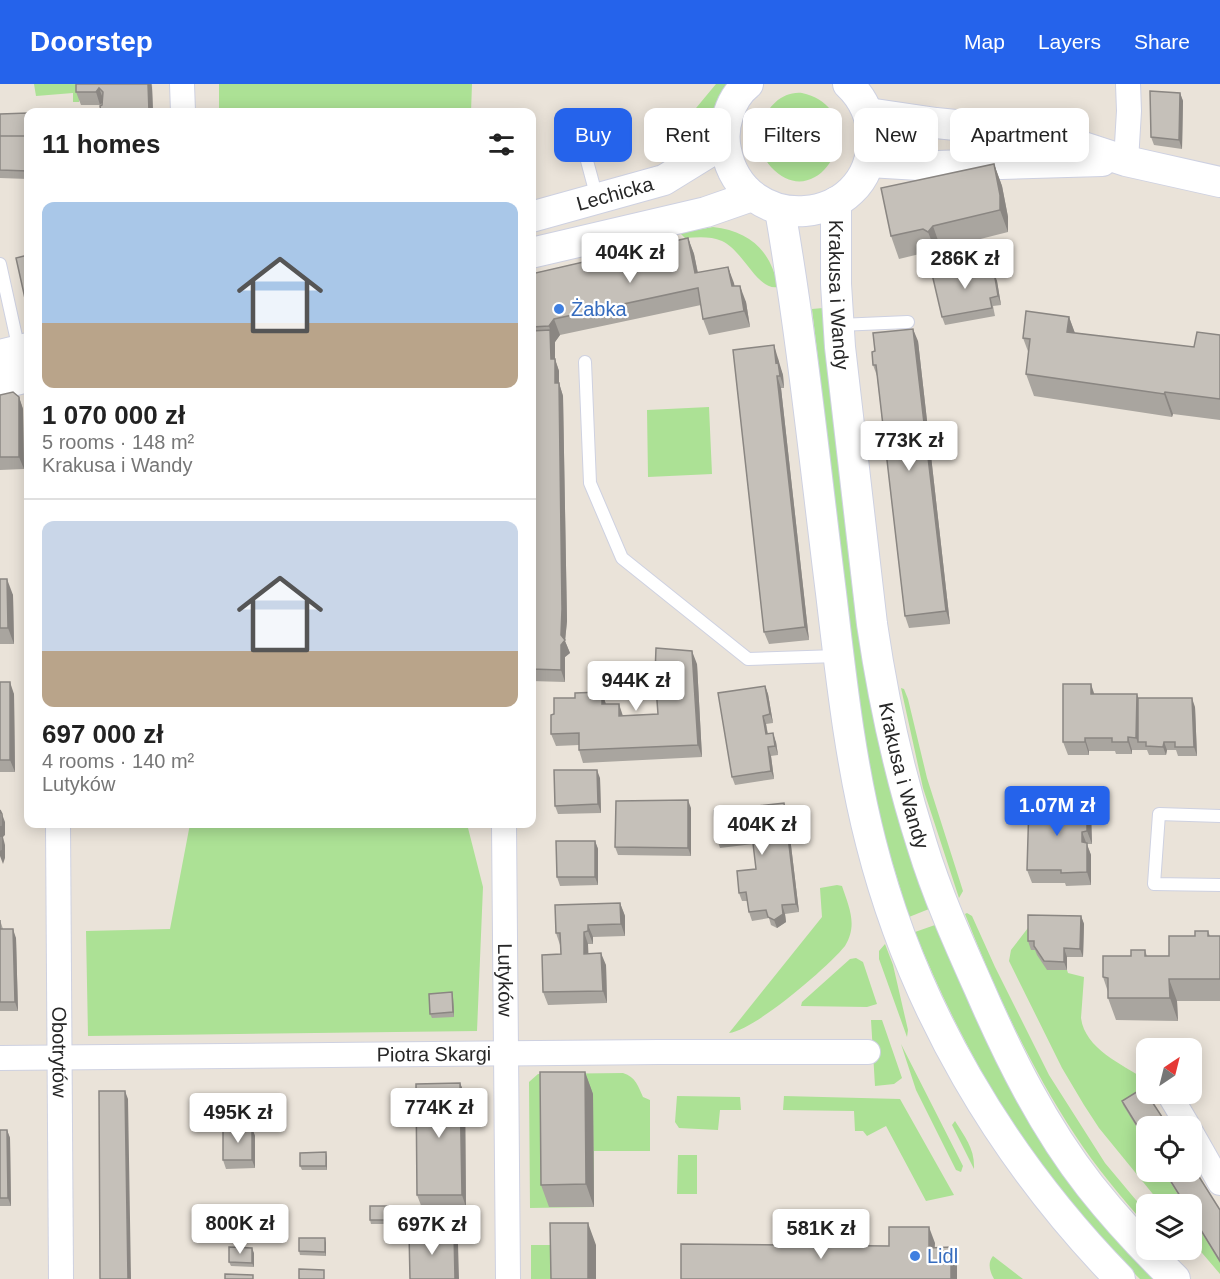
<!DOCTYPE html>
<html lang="en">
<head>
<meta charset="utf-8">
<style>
  :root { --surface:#fff; --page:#f6f6f6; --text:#222; --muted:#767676; --line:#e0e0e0; --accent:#2563eb }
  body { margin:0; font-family:Helvetica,sans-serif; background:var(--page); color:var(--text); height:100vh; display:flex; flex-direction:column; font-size:22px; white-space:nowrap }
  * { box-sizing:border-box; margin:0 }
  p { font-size:20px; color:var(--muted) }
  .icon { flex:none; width:33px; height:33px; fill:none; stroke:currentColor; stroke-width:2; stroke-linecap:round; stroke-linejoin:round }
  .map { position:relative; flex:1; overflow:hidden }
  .side { position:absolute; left:24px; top:24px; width:512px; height:720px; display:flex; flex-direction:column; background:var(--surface); border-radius:12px; box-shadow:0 3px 15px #0003 }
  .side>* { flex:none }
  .hud { position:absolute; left:554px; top:24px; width:570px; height:54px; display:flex; gap:12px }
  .needle { width:39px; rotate:35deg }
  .controls { position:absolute; left:1136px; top:954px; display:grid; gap:12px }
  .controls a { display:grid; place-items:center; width:66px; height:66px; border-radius:12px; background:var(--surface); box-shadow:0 3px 15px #0003; font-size:30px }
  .price { position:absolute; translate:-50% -51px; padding:0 14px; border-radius:6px; background:#fff; color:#222; font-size:20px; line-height:39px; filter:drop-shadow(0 2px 3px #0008) }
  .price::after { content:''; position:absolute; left:50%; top:36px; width:18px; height:14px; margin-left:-9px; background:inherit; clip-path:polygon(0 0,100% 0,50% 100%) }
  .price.active { background:var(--accent); color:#fff }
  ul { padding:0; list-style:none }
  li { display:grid; align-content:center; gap:12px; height:318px; padding:0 18px }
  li+li { border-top:2px solid var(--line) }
  li span { display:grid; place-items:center; height:186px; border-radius:12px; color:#555 }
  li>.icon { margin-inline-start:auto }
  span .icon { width:108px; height:108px; fill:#fffc; stroke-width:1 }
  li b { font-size:26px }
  h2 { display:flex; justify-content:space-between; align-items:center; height:72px; padding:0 18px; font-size:26px }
  .chip { padding:0 21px; border-radius:12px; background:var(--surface); box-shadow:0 3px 15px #0003; font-size:21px; line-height:54px }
  .chip.active { background:var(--accent); color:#fff }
  header { display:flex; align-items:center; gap:36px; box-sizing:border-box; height:84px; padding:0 30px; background:var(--accent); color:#fff }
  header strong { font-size:28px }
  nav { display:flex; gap:33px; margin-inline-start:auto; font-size:21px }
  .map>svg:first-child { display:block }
  .green { fill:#ace195 }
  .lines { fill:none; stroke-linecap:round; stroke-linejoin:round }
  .service-casing { stroke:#ced1e1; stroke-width:14 }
  .minor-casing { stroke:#ced1e1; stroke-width:26 }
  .tertiary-casing { stroke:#ced1e1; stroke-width:32 }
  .service { stroke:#fff; stroke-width:12 }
  .minor { stroke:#fff; stroke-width:24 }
  .tertiary { stroke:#fff; stroke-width:30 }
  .wall { fill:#a9a59f }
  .shaded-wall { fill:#8a8682 }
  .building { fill:#c5c0b9; stroke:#8a8682; stroke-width:1.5 }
  .shop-dot { fill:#3f7fe0; stroke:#fff; stroke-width:2 }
  .labels { text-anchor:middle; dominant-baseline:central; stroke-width:4.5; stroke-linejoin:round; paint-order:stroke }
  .street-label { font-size:20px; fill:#272727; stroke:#fff }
  .shop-label { font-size:20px; fill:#366cbe; stroke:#fff; text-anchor:start }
</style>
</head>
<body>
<header>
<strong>Doorstep</strong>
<nav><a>Map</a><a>Layers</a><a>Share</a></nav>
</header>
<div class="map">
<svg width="1220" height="1195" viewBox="0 0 1220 1195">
  <rect width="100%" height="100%" fill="#eae3d9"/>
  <path class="green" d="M34,0h45v18h-6v-9l-37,3z
    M219,0h253l-1,28h-252z
    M716,0h11l-10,25 -12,20 -18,19 -23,14 -1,-12 4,-7z
    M802,9c76,18 18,127 -31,74 -9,-10 -13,-26 -10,-39 4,-19 20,-37 41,-35z
    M713,143c37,4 58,24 65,60 -21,4 -34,-36 -56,-46 -11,-5 -24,-4 -37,-3l-5,-5z
    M823,224l2,40 29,255 75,306 -20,8 -28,-92 -16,-77 -53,-439z
    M709,323l3,67 -64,3 -1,-67z
    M901,604l3,1 4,10 19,79 36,113 -4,7 -36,-110z
    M190,740h277l16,63 -6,144 -389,5 -2,-105 84,-2z
    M837,801l5,1c7,21 16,39 3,60 -18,22 -90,84 -116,87l93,-116 -2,-29z
    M967,829l5,3 23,51 54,108 56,88 41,49v13c-25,-28 -50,-58 -71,-90 -45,-68 -80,-145 -110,-221z
    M1031,840l6,26 30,20 1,3 16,4 -3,41c4,31 41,46 65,62v11l-22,14 22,37v30h18l20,32h-23l-62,-76 -15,-23 -22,-37 -53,-107 2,-11z
    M935,841l34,76 186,278h-15c-101,-97 -173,-218 -225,-347z
    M885,860l8,21 15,65 -1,7 -28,-78v-8z
    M856,874l7,4 14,42 -10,3 -66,-1 1,-4 48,-43z
    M871,936h11l20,58 -8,6 -19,2z
    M901,960l62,122 -2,6 -5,-2 -40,-80z
    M623,989c13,4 15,13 20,24l7,3v51h-56v56l-64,1 -1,-126 9,-8z
    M677,1012l63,1 1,13h-21l-2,20 -39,-2 -4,-6z
    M784,1012l116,3 54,96 -28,6 -40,-75 -19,10 -4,-5h-8l-1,-20 -71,-1z
    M955,1037c10,16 20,28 19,48l-22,-44z
    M678,1071h19v39h-20z
    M1191,1131l29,47v12l-29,-34z
    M531,1161h28v34h-28z
    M993,1172l30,23h-29c-4,-7 -7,-16 -1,-23z"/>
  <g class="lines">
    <defs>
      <path id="service" d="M583,62l14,52
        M0,180l19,86
        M839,241l69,-3
        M585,278l5,121 32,75 126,101 89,-3
        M1220,732l-61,-2 -5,70 66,1"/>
      <g id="minor">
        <path d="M182,0l1,28"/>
        <path d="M1126,77l3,-50 -1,-27"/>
        <path id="s1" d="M58,740l3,455"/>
        <path id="s2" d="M504,740l4,455"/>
        <path id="s3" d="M0,974l659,-6h209"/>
        <path d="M1169,1010l19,32"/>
        <path d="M1191,1048l29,51"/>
      </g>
      <g id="tertiary">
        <path d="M748,0c-18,14 -27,44 -22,66 17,88 145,78 146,-10 0,-22 -8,-41 -24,-56"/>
        <path d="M868,29l68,10 88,9 50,12 52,17 94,21"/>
        <path d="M869,78l67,4 166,-5"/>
        <path id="s4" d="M836,118v82l4,63 32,277c11,75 27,149 50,221 15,49 36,96 57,143 30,69 64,138 111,198 26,33 55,64 85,93"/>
        <path d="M780,126c22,127 35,255 51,383 10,84 19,169 40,250 42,165 131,315 249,436"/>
        <path id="s5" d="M531,133l133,-37 60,-37"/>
        <path d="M531,169l175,-41 46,-16"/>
        <path d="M0,271l28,-7"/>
        <path d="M0,300l28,-7"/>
      </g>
    </defs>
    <use href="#service" class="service-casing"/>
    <use href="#minor" class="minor-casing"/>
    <use href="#tertiary" class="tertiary-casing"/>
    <use href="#service" class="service"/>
    <use href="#minor" class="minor"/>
    <use href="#tertiary" class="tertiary"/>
  </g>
  <path class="wall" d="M76,0h76l1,28 -51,-7 1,-3 -3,3h-19l-5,-13z
    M1180,9l3,8 -1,48 -28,-4 -3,-8z
    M28,29v66l-28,-1v-64z
    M994,80l8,22 6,31v15l-67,17 -4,6 -5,-4 -33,8 -8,-23z
    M688,154l6,16 4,19 30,-6 6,19 12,16 4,25 -41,8 -6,-16 -2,-14 -141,30 -5,7v17l4,12v12l4,13 4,225 -2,20 5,12 -5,4v25l-34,-1v-407z
    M986,190l11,7 4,24 -8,1 2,10 -50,9 -3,-8z
    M1069,233l6,16 119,14 26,-12v85l-47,-6 -1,3 -138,-21 -8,-22 3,-20 -6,-16z
    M918,257l32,283 -41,4 -4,-12 -28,-240 -4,-11z
    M733,266l45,8 1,7 4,10 1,13h-3l28,252 -40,4 -5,-12z
    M0,311l19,2 4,12 1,60 -24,1z
    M0,495l13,16 1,49h-14z
    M697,580l5,93 -119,6 -4,-13v-5l-23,1 -5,-12 3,-20 21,-16 27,-6 4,12 17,12 35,-2z
    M0,598l14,12 1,78h-15z
    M765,602l3,8 5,29 -7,1 2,10 8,8 2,13 -7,1 3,23 -39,6 -3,-8z
    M1094,610h43l1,4 57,9 2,49h-19l-2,-6h-9l-1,5h-17l-2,-5h-15v4h-16l-1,-3h-26v4h-21l-5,-13z
    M600,694l1,35 -43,1 -3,-8z
    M784,719l3,9 12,100 -14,2 1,8 -9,6 -6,-3 -2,-7 -17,3 -3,-9 -2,-11h-5l-3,-8 17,-24 -3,-25 -33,4 -3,-9z
    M691,724v48l-73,-1 -3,-8z
    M1091,730l1,30h-5l4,11v30l-25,1 -1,-3h-33l-5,-13z
    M595,757l3,8v36l-38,1 -3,-9z
    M620,819l5,13v20l-32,1v7h-5v10l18,11 1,38 -59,2 -5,-13 18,-38 -1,-9 -4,-12z
    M1081,832l3,8 -1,33h-16v13h-20l-10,-15 -2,-5h-4l-3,-9z
    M0,836l3,9 13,9 2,73h-18z
    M1208,847l2,5h10v65h-43l1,20 -62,-1 -8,-22v-6l-5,-15 42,-27 2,6h22l26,-20z
    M452,908l1,5 1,20 -22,1 -2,-4z
    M585,988l8,22 1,113h-45l-8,-22z
    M460,999l5,12 1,112 -44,1 -5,-13z
    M1122,1017l24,25v16l-23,-37z
    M252,1044l3,8v32l-29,1 -3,-9z
    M0,1046h7l3,8 1,68h-11z
    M327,1073v13h-25l-2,-4z
    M1164,1088h27l29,38v53l-29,-48v-11h-7z
    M395,1122l2,5v13h-26l-1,-4z
    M326,1159v13l-26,-1 -1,-4z
    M254,1169v14l-23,-1 -2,-4z"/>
  <path class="shaded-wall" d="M148,0h3l1,4 1,24h-4z
    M99,4l5,13 -4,4 -4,-13z
    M1180,9l3,8 -1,48 -3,-9z
    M994,80l8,22 6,31v15l-8,-22z
    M933,142l8,23 -4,6 -9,-23z
    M688,154l6,16 7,35 -6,-16z
    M728,183l6,16 4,20 -6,-17z
    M994,188l3,9 4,24 -3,-9z
    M740,202l6,16 4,25 -6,-16z
    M1069,233l8,22 -10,-7z
    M554,235l6,16 -5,7v17l4,12v12l4,13 4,225 -2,20 5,12 -5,4v25l-4,-12 -6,-287 -4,-24 -1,-29 -1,-4z
    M913,245l5,12 32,283 -4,-13z
    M774,261l9,30 1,13 -8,-25z
    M777,292l4,12 28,252 -4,-13z
    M1165,308l8,22 -1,3 -8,-23z
    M19,313l4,12 1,60 -5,-12z
    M7,495l6,16 1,49 -6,-16z
    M692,567l5,13 5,93 -4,-12z
    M10,598l4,12 1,78 -5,-12z
    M1091,600l4,12 -4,-2z
    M765,602l3,8 5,29 -3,-9z
    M602,608l4,13 -4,-1z
    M1137,610l4,13 -3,35 -2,-4z
    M1192,614l3,9 2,49 -3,-9z
    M619,620l4,12h-4z
    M763,632l3,8 3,19 -3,-9z
    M773,649l3,9 2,13 -3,-9z
    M1128,653l4,13v4l-4,-12z
    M1085,654l4,13v4l-4,-13z
    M1164,658l3,8 -1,5 -3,-8z
    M768,663l3,9 3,23 -3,-8z
    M597,686l3,8 1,35 -3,-9z
    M688,716l3,8v48l-3,-8z
    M1087,718l4,12 1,30 -5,-13z
    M784,719l3,9 12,100 -3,-8z
    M2,730l3,8v13l-2,2 2,8v13l-2,6 -3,-8v-28z
    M1082,748l9,23v30l-4,-13 -5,-30z
    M595,757l3,8v36l-3,-8z
    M620,819l5,13v20l-4,-12z
    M782,821l3,9 1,8 -9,6 -3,-8z
    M1081,832l3,8 -1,33 -3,-8z
    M588,841l5,12v7l-5,-13z
    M13,845l3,9 2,73 -3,-9z
    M584,848l4,12 1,22 -5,-12z
    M1064,864l3,9v13l-3,-8z
    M601,869l5,12 1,38 -4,-12z
    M1169,895l8,22 1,20 -8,-23z
    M452,908l1,5 1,20 -1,-5z
    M585,988l8,22 1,113 -8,-23z
    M460,999l5,12 1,112 -4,-12z
    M125,1007l3,8 3,180h-3z
    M252,1044l3,8v32l-3,-8z
    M7,1046l3,8 1,68 -3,-8z
    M326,1068l1,5v13l-1,-4z
    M395,1122l2,5v13l-1,-4z
    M588,1139l8,22v34h-8z
    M929,1143l6,16 -1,21 -5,-16z
    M454,1148l4,12 1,35h-4z
    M325,1154l1,5v13l-1,-4z
    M951,1163l6,16v16h-6z
    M252,1164l2,5v14l-2,-4z"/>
  <path class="building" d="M76,0h72l1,28h-48l-1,-6 2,-1 1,-13 -4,-4 -3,4h-20z
    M1150,7l30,2 -1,47 -28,-3z
    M28,29v23h-28v-22z
    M0,52h28v35l-28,-1z
    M994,80l6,31v15l-67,16 -5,6 -5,-3 -32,7 -10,-48z
    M688,154l7,35 33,-6 4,19h8l4,25 -41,8 -5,-31 -144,31 -5,7 -18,1v-53z
    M28,171v48h-2l-10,-45z
    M983,180l2,10 9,-2 4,24 -8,2 2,10 -50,9 -10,-43z
    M1026,227l43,6 -2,15 127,15 3,-15 23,3v64l-55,-7 -1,2 -138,-20 4,-35 -7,-1z
    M913,245l33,282 -41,5 -29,-251h-3l-1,-13 3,-1 -2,-18z
    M550,246l1,29h4v24h4l3,226 -1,26 4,5 -4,5v25l-30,-1v-338z
    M774,261l2,18 2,-1 2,14h-3l28,251 -41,5 -31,-282z
    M13,308l6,5v60h-19v-62z
    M0,495h7l1,49h-8z
    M656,564l36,3 6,94 -119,5v-17l-28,1v-19l3,-1v-16h21v-5l27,-1v12h17v12l39,-2 -3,-40z
    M0,598h10v78h-10z
    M1063,600h28v10h46l-1,44 -8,-1v5h-16v-4h-27v4h-22z
    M765,602l5,28 -7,2 3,18 7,-1 2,13 -7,1 3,24 -39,6 -14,-84z
    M1138,614h54l2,49h-19v-5h-11l-1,5 -17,-1v-4h-8z
    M554,686h43l1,34 -43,2z
    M688,716v48l-73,-1 1,-46z
    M1087,718v29l-5,1v10l5,1v29l-26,1v-3h-34l2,-67z
    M784,719l12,101 -14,1 1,9 -9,6 -6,-3 -2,-7 -17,2 -3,-20 -7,1 -2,-22 19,-2 -4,-34 -35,4 -3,-28z
    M0,726l2,4v12l-2,2z
    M0,751l2,2v13l-2,4z
    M556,757h39v36h-38z
    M620,819l1,21 -33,1v6l-4,1v22l17,-1 2,38 -60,1 -1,-37 19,-1 -1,-21h-4l-1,-28z
    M1028,831l53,1 -1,33 -16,-1v14l-20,-1 -10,-15v-5h-6z
    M0,836v9h13l2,73h-15z
    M1195,847h13v5h12v43h-51l1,19h-62v-20l-5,-1v-21h28v-6h14v6h24v-20h26z
    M452,908l1,20 -23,2 -1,-20z
    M540,988h45l1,112 -45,1z
    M460,999l2,112h-45l-1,-111z
    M1143,1004l25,38h-22v14l-24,-39z
    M99,1007h26l3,188h-28z
    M252,1044v32h-29v-31z
    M0,1046h7l1,68h-8z
    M326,1068v14h-26v-13z
    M1191,1080l29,46v51l-29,-47v-10h-6l-20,-32h26z
    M370,1122h25l1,14h-26z
    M550,1139h38v56h-37z
    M889,1143h40v21l22,-1v32h-270v-35l208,2z
    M409,1148h45l1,47h-45z
    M299,1154h26v14l-26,-1z
    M229,1163l23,1v15l-23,-1z
    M299,1185l25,1v9h-25z
    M225,1190l28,1v4h-28z"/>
  <g class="shop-dot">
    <circle cx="559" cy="225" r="6"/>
    <circle cx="915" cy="1172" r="6"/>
  </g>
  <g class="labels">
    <g class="street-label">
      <text stroke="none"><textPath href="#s5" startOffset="87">Lechicka</textPath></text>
      <text stroke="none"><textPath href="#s4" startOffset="93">Krakusa i Wandy</textPath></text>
      <text stroke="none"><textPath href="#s4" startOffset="579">Krakusa i Wandy</textPath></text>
      <text stroke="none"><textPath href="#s2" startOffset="156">Lutyków</textPath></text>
      <text stroke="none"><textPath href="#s1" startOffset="228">Obotrytów</textPath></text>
      <text stroke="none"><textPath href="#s3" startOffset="434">Piotra Skargi</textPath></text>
    </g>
    <g class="shop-label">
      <text x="571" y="225">Żabka</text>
      <text x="927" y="1172">Lidl</text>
    </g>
  </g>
</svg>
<div class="controls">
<a><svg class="needle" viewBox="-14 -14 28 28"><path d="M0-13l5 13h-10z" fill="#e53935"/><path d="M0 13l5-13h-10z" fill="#767676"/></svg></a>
<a><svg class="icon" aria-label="locate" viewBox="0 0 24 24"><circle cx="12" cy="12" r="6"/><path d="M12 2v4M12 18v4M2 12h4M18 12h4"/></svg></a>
<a><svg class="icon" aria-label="layers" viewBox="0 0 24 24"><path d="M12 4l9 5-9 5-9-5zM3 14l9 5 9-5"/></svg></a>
</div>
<b class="price" style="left:630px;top:200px">404K zł</b>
<b class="price" style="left:965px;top:206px">286K zł</b>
<b class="price" style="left:909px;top:388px">773K zł</b>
<b class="price" style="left:636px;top:628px">944K zł</b>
<b class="price active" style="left:1057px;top:753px">1.07M zł</b>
<b class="price" style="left:762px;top:772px">404K zł</b>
<b class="price" style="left:439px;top:1055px">774K zł</b>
<b class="price" style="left:238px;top:1060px">495K zł</b>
<b class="price" style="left:240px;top:1171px">800K zł</b>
<b class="price" style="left:432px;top:1172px">697K zł</b>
<b class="price" style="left:821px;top:1176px">581K zł</b>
<div class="hud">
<a class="chip active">Buy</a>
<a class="chip">Rent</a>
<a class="chip">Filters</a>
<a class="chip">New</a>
<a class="chip">Apartment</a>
</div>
<section class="side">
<h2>11 homes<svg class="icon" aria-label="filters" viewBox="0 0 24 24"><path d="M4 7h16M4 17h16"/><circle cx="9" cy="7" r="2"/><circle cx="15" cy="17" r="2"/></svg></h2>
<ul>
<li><span style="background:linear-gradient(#a9c7e8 65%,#b9a48a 0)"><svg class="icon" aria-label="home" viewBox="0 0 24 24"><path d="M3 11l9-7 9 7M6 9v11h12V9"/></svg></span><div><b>1 070 000 zł</b><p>5 rooms · 148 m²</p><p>Krakusa i Wandy</p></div></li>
<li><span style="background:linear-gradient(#c9d6e8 70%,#b9a48a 0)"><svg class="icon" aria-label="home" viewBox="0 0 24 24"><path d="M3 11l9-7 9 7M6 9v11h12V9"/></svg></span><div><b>697 000 zł</b><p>4 rooms · 140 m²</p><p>Lutyków</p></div></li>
</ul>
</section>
</div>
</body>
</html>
